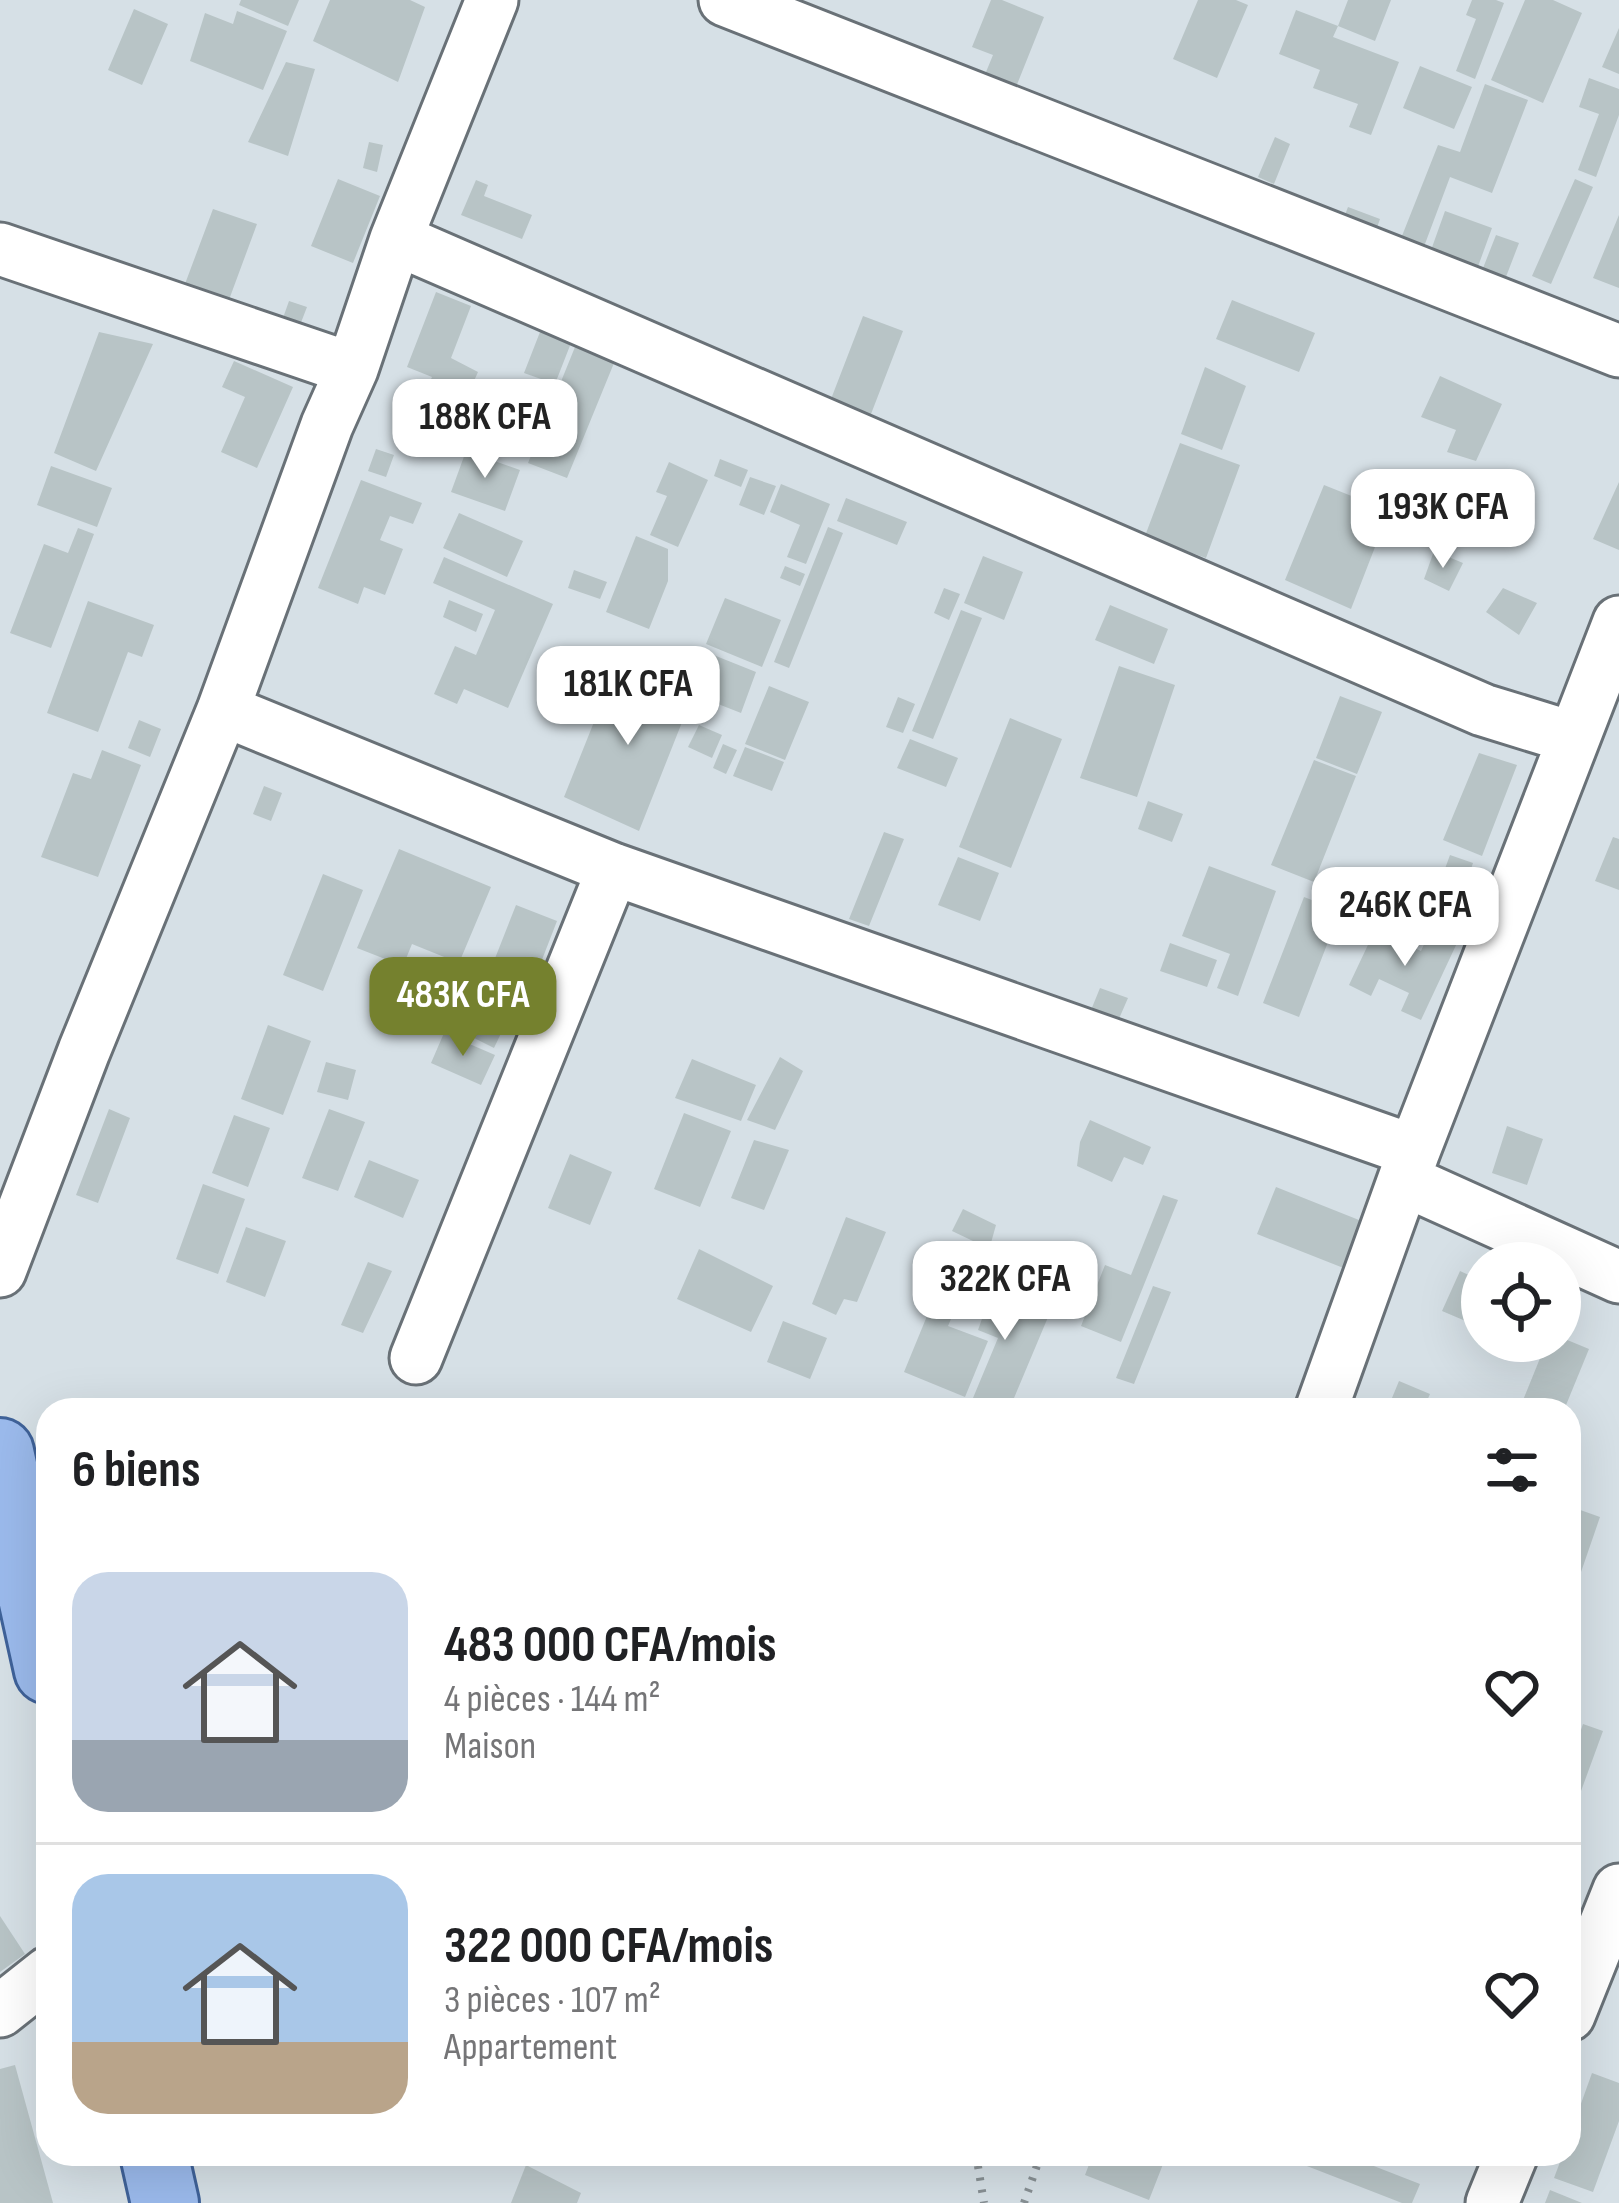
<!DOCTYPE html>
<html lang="fr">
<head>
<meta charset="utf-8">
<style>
  :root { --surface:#fff; --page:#f2f2f2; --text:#202124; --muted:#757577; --line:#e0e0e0; --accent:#75812e }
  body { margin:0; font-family:"Sofia Sans Condensed",sans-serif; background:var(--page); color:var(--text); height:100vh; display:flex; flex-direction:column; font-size:45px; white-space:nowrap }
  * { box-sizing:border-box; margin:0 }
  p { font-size:39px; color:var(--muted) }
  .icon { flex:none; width:66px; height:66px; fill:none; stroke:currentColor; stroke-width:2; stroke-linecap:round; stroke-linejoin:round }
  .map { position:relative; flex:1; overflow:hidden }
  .sheet { position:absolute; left:36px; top:1398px; width:1545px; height:768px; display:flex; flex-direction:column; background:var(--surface); border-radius:36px; box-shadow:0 12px 48px #0002 }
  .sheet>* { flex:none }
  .tools { position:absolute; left:1461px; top:1242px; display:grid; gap:24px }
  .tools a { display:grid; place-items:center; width:120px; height:120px; border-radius:50%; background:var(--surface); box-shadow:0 12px 48px #0002; font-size:60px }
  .price { position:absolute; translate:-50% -102px; padding:0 27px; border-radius:24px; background:#fff; color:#222; font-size:39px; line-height:78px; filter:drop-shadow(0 3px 6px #0008) }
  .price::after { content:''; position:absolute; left:50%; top:72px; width:36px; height:27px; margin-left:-18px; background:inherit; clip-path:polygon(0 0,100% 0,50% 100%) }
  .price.current { background:var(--accent); color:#fff }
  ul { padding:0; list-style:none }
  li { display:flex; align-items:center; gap:36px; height:300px; padding:0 36px }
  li+li { border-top:3px solid var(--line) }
  li span { display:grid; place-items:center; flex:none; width:336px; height:240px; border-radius:36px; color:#555 }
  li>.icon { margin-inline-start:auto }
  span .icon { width:144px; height:144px; fill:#fffc; stroke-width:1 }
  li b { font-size:51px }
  h2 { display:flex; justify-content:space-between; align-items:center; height:144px; padding:0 36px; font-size:51px }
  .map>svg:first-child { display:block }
  .building { fill:#b8c4c6 }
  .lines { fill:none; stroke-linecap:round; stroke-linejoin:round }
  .street-casing { stroke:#697177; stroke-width:57 }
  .primary-casing { stroke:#3f6299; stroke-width:72 }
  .path { stroke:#889094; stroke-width:8; stroke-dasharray:3 9; stroke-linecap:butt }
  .street { stroke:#fff; stroke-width:51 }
  .primary { stroke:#9bbaec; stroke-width:66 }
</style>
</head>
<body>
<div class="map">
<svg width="1619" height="2203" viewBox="0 0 1619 2203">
  <rect width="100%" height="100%" fill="#d6e0e6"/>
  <path class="building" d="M241,0h58l-11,26 -49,-21z
    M330,0h80l15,7 -27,75 -85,-41z
    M991,0h11l42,17 -34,85 -31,-13 14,-34 -21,-8z
    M1198,0h38l12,5 -31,73 -44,-19z
    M1348,0h43l-16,41 -37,-15z
    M1472,0h24l8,3 -29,76 -19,-8 20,-52 -10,-4z
    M1525,0h28l29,13 -39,90 -52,-23z
    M134,9l34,15 -26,61 -34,-15z
    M1296,10l42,16 -5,11 66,25 -28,73 -22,-8 9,-23 -45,-16 7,-18 -41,-16z
    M237,11l50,20 -24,59 -73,-29 15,-48 28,11z
    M1619,28v46l-17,-7z
    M286,62l29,7 -27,87 -40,-14z
    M1420,66l52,21 -18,42 -51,-21z
    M1589,78l30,11v26l-23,62 -18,-7 21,-56 -20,-7z
    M1485,84l43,16 -36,93 -42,-16 -31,83 -23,-9 42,-106 22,7z
    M1275,137l15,7 -16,40 -16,-7z
    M369,142l14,3 -6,27 -14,-4z
    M338,179l42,17 -27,67 -42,-17z
    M1575,179l18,8 -42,97 -19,-8z
    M476,180l12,5 -4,11 48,19 -10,24 -61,-24z
    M1348,207l32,12 -10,29 -33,-12z
    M213,209l44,15 -34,92 -44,-16z
    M1445,211l47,17 -20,55 -47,-16z
    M1619,215v73l-26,-10z
    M1496,235l23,8 -20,52 -23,-9z
    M436,292l35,14 -20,52 27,14 -30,67 -39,-11 23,-51 -25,-10z
    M1232,300l83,33 -16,39 -83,-33z
    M289,301l18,6 -12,31 -17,-6z
    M863,316l40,15 -37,96 -40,-15z
    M99,332l54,12 -57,127 -42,-18z
    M540,332l31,11 -16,41 -31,-11z
    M575,347l39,16 -47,115 -39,-15z
    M234,361l59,26 -36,81 -36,-16 24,-55 -23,-10z
    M1205,367l41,19 -24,64 -41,-16z
    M1440,376l62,28 -26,57 -29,-9 9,-22 -35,-13z
    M1180,443l60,22 -34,93 -61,-22z
    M376,449l18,6 -8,22 -18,-6z
    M466,451l54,19 -15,41 -54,-19z
    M720,459l28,11 -7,17 -27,-11z
    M669,462l39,18 -30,67 -28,-12 17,-39 -11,-4z
    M51,466l61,22 -15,39 -60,-22z
    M750,477l26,9 -12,29 -25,-10z
    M361,480l61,23 -9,21 -23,-8 -10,24 23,9 -18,46 -21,-8 -6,17 -40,-16z
    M1619,482v68l-26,-11z
    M781,484l49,20 -24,60 -19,-7 13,-32 -30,-13z
    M1324,485l65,26 -38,98 -66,-29z
    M846,498l61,24 -10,23 -60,-24z
    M459,513l64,28 -16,36 -64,-29z
    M828,527l15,6 -54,135 -15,-6z
    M78,528l16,6 -43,114 -41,-15 34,-89 24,9z
    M636,536l32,13v32l-19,48 -43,-17z
    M1434,551l29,12 -14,28 -25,-12z
    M983,556l40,16 -19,48 -40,-17z
    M444,557l109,47 -45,104 -44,-19 -7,15 -23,-10 21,-48 21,9 19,-45 -62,-27z
    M785,566l20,8 -5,12 -20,-8z
    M574,570l33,12 -7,17 -32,-11z
    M944,588l16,6 -11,26 -15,-7z
    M1503,588l34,15 -18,32 -33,-23z
    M725,598l56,22 -19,47 -56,-23z
    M449,600l34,14 -7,18 -33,-15z
    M88,601l66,24 -12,32 -14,-5 -30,80 -51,-19z
    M1110,605l58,24 -14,35 -59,-24z
    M961,610l21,8 -49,121 -21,-8z
    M701,650l55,22 -15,41 -56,-22z
    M1119,666l56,19 -38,112 -57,-19z
    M616,667l76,30 -53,134 -75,-34z
    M769,686l40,16 -24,58 -40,-16z
    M1340,696l42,16 -25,62 -41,-16z
    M898,697l17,7 -12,29 -17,-6z
    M1010,718l52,21 -51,129 -52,-21z
    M139,720l22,9 -11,28 -22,-9z
    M699,725l23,10 -10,23 -24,-11z
    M910,739l48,19 -12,29 -49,-19z
    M723,744l14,6 -11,24 -13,-6z
    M745,747l39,15 -12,29 -39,-15z
    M102,750l39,15 -43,112 -57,-20 32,-84 18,6z
    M1479,753l38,12 -35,91 -39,-16z
    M1314,760l42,16 -42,106 -43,-17z
    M264,786l18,7 -11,28 -18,-7z
    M1148,801l35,13 -11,28 -34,-13z
    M884,832l20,7 -35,87 -20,-7z
    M1613,837l6,2v51l-24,-9z
    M399,849l92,38 -32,76 -47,-19 -9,22 -46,-18z
    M1450,855l23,8 -4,12 13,4 -10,29 -37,-12z
    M958,857l41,16 -19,48 -42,-16z
    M1209,866l67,25 -38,105 -21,-8 13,-34 -48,-18z
    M323,874l40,16 -40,101 -40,-16z
    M1304,897l36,14 -41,106 -36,-14z
    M516,905l41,16 -24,62 -41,-17z
    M1375,930l46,21 9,-20 27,12 -36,77 -20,-9 8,-18 -30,-14 -8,17 -22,-11z
    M1170,943l47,17 -10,27 -47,-16z
    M471,983l44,21 -21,44 -44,-22z
    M1100,988l28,10 -10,23 -27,-11z
    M268,1025l43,16 -28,74 -42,-16z
    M444,1033l51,22 -14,30 -50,-22z
    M780,1057l23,14 -28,59 -28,-10z
    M692,1059l64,26 -15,36 -66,-23z
    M326,1062l30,8 -8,30 -31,-8z
    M109,1109l21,9 -32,85 -22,-8z
    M329,1109l36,13 -27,69 -36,-13z
    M684,1113l47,18 -31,76 -46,-18z
    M234,1115l36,13 -22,59 -36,-14z
    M1090,1120l61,27 -8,18 -19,-8 -12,25 -35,-16 3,-24z
    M1507,1126l36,13 -16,46 -35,-12z
    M754,1140l35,10 -25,60 -33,-12z
    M570,1154l42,18 -22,53 -42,-17z
    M369,1160l50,20 -16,38 -49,-21z
    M203,1184l42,15 -27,75 -42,-15z
    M1276,1187l88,35 -18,47 -89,-35z
    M1163,1195l15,5 -57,142 -40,-16 24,-61 26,10z
    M963,1209l33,16 -9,32 -17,-5 3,-11 -21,-10z
    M846,1217l40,15 -29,70 -13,-3 -8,16 -24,-11z
    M246,1227l40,14 -21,56 -39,-15z
    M699,1249l74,37 -22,46 -74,-33z
    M368,1262l24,9 -29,62 -22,-8z
    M1460,1271l22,10v47l-40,-17z
    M943,1277l22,9 -17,40 40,15 -23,56 -61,-25z
    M979,1280l72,30 -42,100h-41l30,-72 -20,-8 5,-14 -16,-7z
    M1153,1286l18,6 -37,92 -18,-6z
    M783,1321l44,17 -17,41 -43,-17z
    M1560,1337l29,12 -25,61h-45l28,-69h13z
    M1399,1381l31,13 -7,16h-36z
    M1569,1506l31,11 -30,87 -1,-1z
    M1583,1724l20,7 -26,71 -8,-3v-47l4,1z
    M0,1916l25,38 -25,18z
    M15,2065l38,138h-53v-134z
    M1592,2073l27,10v38l-26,71 -39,-14 9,-24h6v-17z
    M1093,2154h74l-18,46 -64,-25z
    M1276,2154h67l77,30 -8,19h-10z
    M526,2165l55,28 -4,10h-66z
    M1550,2190l32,13h-37z"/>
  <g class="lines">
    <defs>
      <path id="street" d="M725,0l894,351
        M396,239l1087,471 91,28
        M0,249l352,120
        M223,710l390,159 801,282
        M1404,1180l215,97
        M0,1271l84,-220 139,-341 104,-285 25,-56 44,-130 96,-239
        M416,1358l197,-489
        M1321,1410l93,-259 205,-529
        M0,2011l48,-38
        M1569,2015l50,-125
        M1492,2203l20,-49"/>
      <path id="primary" d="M0,1452l48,218
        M154,2154l11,49"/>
    </defs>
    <use href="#street" class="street-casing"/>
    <use href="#primary" class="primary-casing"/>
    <path class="path" d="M976,2154l8,49
      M1024,2203l17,-49"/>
    <use href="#street" class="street"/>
    <use href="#primary" class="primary"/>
  </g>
</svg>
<div class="tools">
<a><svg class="icon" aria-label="locate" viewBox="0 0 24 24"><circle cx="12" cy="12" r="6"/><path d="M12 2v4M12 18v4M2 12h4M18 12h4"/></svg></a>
</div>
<b class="price" style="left:485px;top:481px">188K CFA</b>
<b class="price" style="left:1443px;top:571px">193K CFA</b>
<b class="price" style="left:628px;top:748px">181K CFA</b>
<b class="price" style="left:1405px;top:969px">246K CFA</b>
<b class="price current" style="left:463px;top:1059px">483K CFA</b>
<b class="price" style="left:1005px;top:1343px">322K CFA</b>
<section class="sheet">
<h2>6 biens<svg class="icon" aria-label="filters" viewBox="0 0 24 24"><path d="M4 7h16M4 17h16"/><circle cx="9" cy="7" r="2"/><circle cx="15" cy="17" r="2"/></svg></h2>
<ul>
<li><span style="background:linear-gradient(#c9d6e8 70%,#9aa5b1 0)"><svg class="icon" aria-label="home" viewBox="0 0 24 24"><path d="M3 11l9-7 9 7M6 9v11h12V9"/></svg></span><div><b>483 000 CFA/mois</b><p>4 pièces · 144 m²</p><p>Maison</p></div><svg class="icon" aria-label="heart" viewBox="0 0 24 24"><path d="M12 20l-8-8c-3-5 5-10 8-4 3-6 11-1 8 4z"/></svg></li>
<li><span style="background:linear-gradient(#a9c7e8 70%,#b9a48a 0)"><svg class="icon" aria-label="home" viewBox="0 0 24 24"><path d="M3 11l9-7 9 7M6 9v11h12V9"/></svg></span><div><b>322 000 CFA/mois</b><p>3 pièces · 107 m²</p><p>Appartement</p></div><svg class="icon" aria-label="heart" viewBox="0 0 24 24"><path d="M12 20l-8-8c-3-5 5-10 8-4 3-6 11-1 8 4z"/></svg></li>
</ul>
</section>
</div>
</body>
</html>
